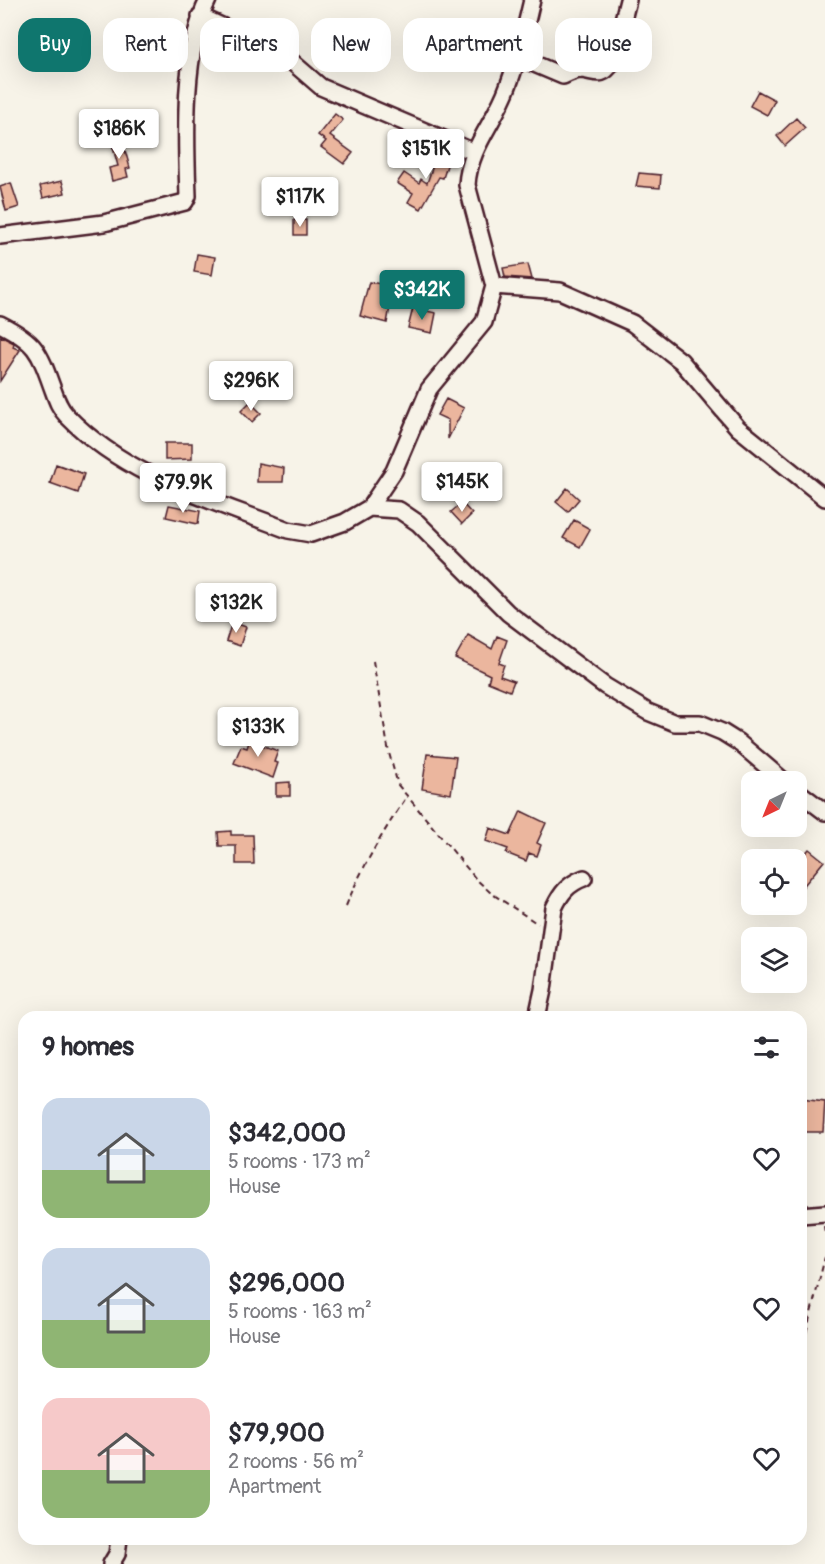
<!DOCTYPE html>
<html lang="en">
<head>
<meta charset="utf-8">
<style>
  :root { --surface:#fff; --page:#f2f2f3; --text:#2b2b33; --muted:#7c7c81; --accent:#0f766e }
  body { margin:0; font-family:Pangolin,sans-serif; background:var(--page); color:var(--text); height:100vh; display:flex; flex-direction:column; font-size:22px; white-space:nowrap }
  * { box-sizing:border-box; margin:0 }
  p { font-size:20px; color:var(--muted) }
  .icon { flex:none; width:33px; height:33px; fill:none; stroke:currentColor; stroke-width:2; stroke-linecap:round; stroke-linejoin:round }
  .map { position:relative; flex:1; overflow:hidden }
  .panel { position:absolute; left:18px; top:1011px; width:789px; height:534px; display:flex; flex-direction:column; background:var(--surface); border-radius:18px; box-shadow:0 6px 24px #0002 }
  .panel>* { flex:none }
  .top-card { position:absolute; left:18px; top:18px; width:789px; height:54px; display:flex; gap:12px }
  .needle { width:39px; rotate:223deg }
  .fabs { position:absolute; left:741px; top:771px; display:grid; gap:12px }
  .fabs a { display:grid; place-items:center; width:66px; height:66px; border-radius:12px; background:var(--surface); box-shadow:0 6px 24px #0002; font-size:30px }
  .price { position:absolute; translate:-50% -51px; padding:0 14px; border-radius:6px; background:#fff; color:#222; font-size:20px; line-height:39px; filter:drop-shadow(0 2px 3px #0008) }
  .price::after { content:''; position:absolute; left:50%; top:36px; width:18px; height:14px; margin-left:-9px; background:inherit; clip-path:polygon(0 0,100% 0,50% 100%) }
  .price.active { background:var(--accent); color:#fff }
  ul { padding:0; list-style:none }
  li { display:flex; align-items:center; gap:18px; height:150px; padding:0 24px }
  li span { display:grid; place-items:center; flex:none; width:168px; height:120px; border-radius:18px; color:#555 }
  li>.icon { margin-inline-start:auto }
  span .icon { width:72px; height:72px; fill:#fffc; stroke-width:1 }
  li b { font-size:26px }
  h2 { display:flex; justify-content:space-between; align-items:center; height:72px; padding:0 24px; font-size:26px }
  .tag { padding:0 21px; border-radius:18px; background:var(--surface); box-shadow:0 6px 24px #0002; font-size:21px; line-height:54px }
  .tag.active { background:var(--accent); color:#fff }
  .map>svg:first-child { display:block }
  .building { fill:#ebb69e; stroke:#4a1f2b; stroke-width:1.5 }
  .lines { fill:none; stroke-linecap:round; stroke-linejoin:round }
  .minor-casing { stroke:#4a1f2b; stroke-width:20 }
  .path { stroke:#4a1f2b; stroke-width:2; stroke-dasharray:6 4.5; stroke-linecap:butt }
  .minor { stroke:#f7f3e8; stroke-width:15 }
</style>
</head>
<body>
<div class="map">
<svg width="825" height="1564" viewBox="0 0 825 1564">
  <rect width="100%" height="100%" fill="#f7f3e8"/>
  <filter id="ink" filterUnits="userSpaceOnUse"><feTurbulence type="fractalNoise" baseFrequency=".0167" numOctaves="2"/><feDisplacementMap in="SourceGraphic" scale="12" xChannelSelector="R" yChannelSelector="G"/><feConvolveMatrix kernelMatrix="1 2 1 2 8 2 1 2 1" color-interpolation-filters="sRGB"/></filter>
  <g filter="url(#ink)">
    <path class="building" d="M587,43l13,6 -5,11 -13,-6z
      M758,91l17,9 -8,15 -17,-9z
      M335,114l8,6 -13,16 23,17 -9,11 -23,-17 5,-6 -8,-6z
      M796,118l9,10 -20,18 -8,-10z
      M107,126l18,24 5,18 -4,1 2,8 -16,4 -3,-13 9,-2z
      M404,142l10,6 -9,15 -10,-6z
      M439,148l12,5 -8,25 -4,-1 -18,32 -13,-7 5,-9 -16,-10 7,-10 15,10 2,-4 6,4z
      M639,173l22,2 -1,13 -24,-2z
      M62,181l3,12 -22,5 -3,-12z
      M11,183l8,24 -13,4 -6,-24z
      M294,220h12v15h-12z
      M197,254l18,3 -3,18 -18,-3z
      M528,264l4,15 -27,-2 -2,-9z
      M369,282l25,4 -7,37 -27,-7z
      M413,308l23,5 -4,20 -24,-5z
      M0,336l14,7 -1,4 7,3 -20,31z
      M446,399l18,9 -16,31v-19l-11,-5z
      M250,402l11,11 -9,9 -11,-11z
      M165,443h27v16l-27,1z
      M258,463l26,5 -1,14h-26z
      M56,464l28,10 -6,19 -28,-10z
      M202,476l16,2 -1,12 -17,-4z
      M567,488l12,11 -11,13 -12,-10z
      M462,503l10,11 -10,10 -11,-12z
      M169,505l31,6 -2,13 -32,-7z
      M574,520l16,9 -10,18 -17,-9z
      M232,622l14,5 -6,19 -14,-5z
      M468,635l24,14 5,-13 10,4 -8,23 5,2 -4,11 14,5 -4,10 -22,-9 2,-7 -35,-17z
      M251,736l9,3 -1,5 19,7 -4,11 4,1 -5,15 -39,-15 7,-17 6,2z
      M427,754l29,3 -5,37 -29,-5z
      M290,782v14h-14v-13z
      M521,811l25,12 -9,20 4,2 -4,11 -8,-3 -3,8 -20,-8 2,-4 -22,-8 4,-13 20,7z
      M231,831v4h22l1,29h-18v-18h-17l-1,-14z
      M809,849l15,12 -28,34v-31z
      M801,1098l24,3 -2,31h-22z"/>
    <g class="lines">
      <defs>
        <path id="minor" d="M200,16l84,39 37,32 153,65
          M518,57l45,19c6,-3 13,-6 19,-6 15,2 20,8 30,-7l16,-63
          M0,236l104,-13 81,-21 3,-6c-2,-57 -6,-144 20,-196
          M494,286l66,5 72,32 49,38 57,67 87,70
          M0,324c36,18 39,27 52,63 4,11 7,21 15,29 59,61 144,84 221,114l23,4 34,-12 24,-14 25,-37 35,-82 55,-67 10,-36 -27,-101c2,-38 29,-64 41,-99 11,-28 17,-57 24,-86
          M369,508l30,2 19,13 90,90 97,73 43,26 27,11h25l22,9 16,10 47,40
          M796,790l29,22
          M537,1017l6,-27 11,-82c7,-15 14,-24 30,-30
          M801,1215l24,-2
          M111,1564l6,-10 2,-15"/>
      </defs>
      <use href="#minor" class="minor-casing"/>
      <path class="path" d="M373,661l16,92 9,32 78,94 15,14 47,31
        M346,906c16,-39 38,-76 62,-111
        M824,1226l1,7
        M801,1353l24,-96"/>
      <use href="#minor" class="minor"/>
    </g>
  </g>
</svg>
<div class="fabs">
<a><svg class="needle" viewBox="-14 -14 28 28"><path d="M0-13l5 13h-10z" fill="#e53935"/><path d="M0 13l5-13h-10z" fill="#7c7c81"/></svg></a>
<a><svg class="icon" aria-label="locate" viewBox="0 0 24 24"><circle cx="12" cy="12" r="6"/><path d="M12 2v4M12 18v4M2 12h4M18 12h4"/></svg></a>
<a><svg class="icon" aria-label="layers" viewBox="0 0 24 24"><path d="M12 4l9 5-9 5-9-5zM3 14l9 5 9-5"/></svg></a>
</div>
<b class="price" style="left:119px;top:160px">$186K</b>
<b class="price" style="left:426px;top:180px">$151K</b>
<b class="price" style="left:300px;top:228px">$117K</b>
<b class="price active" style="left:422px;top:321px">$342K</b>
<b class="price" style="left:251px;top:412px">$296K</b>
<b class="price" style="left:462px;top:513px">$145K</b>
<b class="price" style="left:183px;top:514px">$79.9K</b>
<b class="price" style="left:236px;top:634px">$132K</b>
<b class="price" style="left:258px;top:758px">$133K</b>
<div class="top-card">
<a class="tag active">Buy</a>
<a class="tag">Rent</a>
<a class="tag">Filters</a>
<a class="tag">New</a>
<a class="tag">Apartment</a>
<a class="tag">House</a>
</div>
<section class="panel">
<h2>9 homes<svg class="icon" aria-label="filters" viewBox="0 0 24 24"><path d="M4 7h16M4 17h16"/><circle cx="9" cy="7" r="2"/><circle cx="15" cy="17" r="2"/></svg></h2>
<ul>
<li><span style="background:linear-gradient(#c9d6e8 60%,#8fb573 0)"><svg class="icon" aria-label="home" viewBox="0 0 24 24"><path d="M3 11l9-7 9 7M6 9v11h12V9"/></svg></span><div><b>$342,000</b><p>5 rooms · 173 m²</p><p>House</p></div><svg class="icon" aria-label="heart" viewBox="0 0 24 24"><path d="M12 20l-8-8c-3-5 5-10 8-4 3-6 11-1 8 4z"/></svg></li>
<li><span style="background:linear-gradient(#c9d6e8 60%,#8fb573 0)"><svg class="icon" aria-label="home" viewBox="0 0 24 24"><path d="M3 11l9-7 9 7M6 9v11h12V9"/></svg></span><div><b>$296,000</b><p>5 rooms · 163 m²</p><p>House</p></div><svg class="icon" aria-label="heart" viewBox="0 0 24 24"><path d="M12 20l-8-8c-3-5 5-10 8-4 3-6 11-1 8 4z"/></svg></li>
<li><span style="background:linear-gradient(#f6c9c9 60%,#8fb573 0)"><svg class="icon" aria-label="home" viewBox="0 0 24 24"><path d="M3 11l9-7 9 7M6 9v11h12V9"/></svg></span><div><b>$79,900</b><p>2 rooms · 56 m²</p><p>Apartment</p></div><svg class="icon" aria-label="heart" viewBox="0 0 24 24"><path d="M12 20l-8-8c-3-5 5-10 8-4 3-6 11-1 8 4z"/></svg></li>
</ul>
</section>
</div>
</body>
</html>
